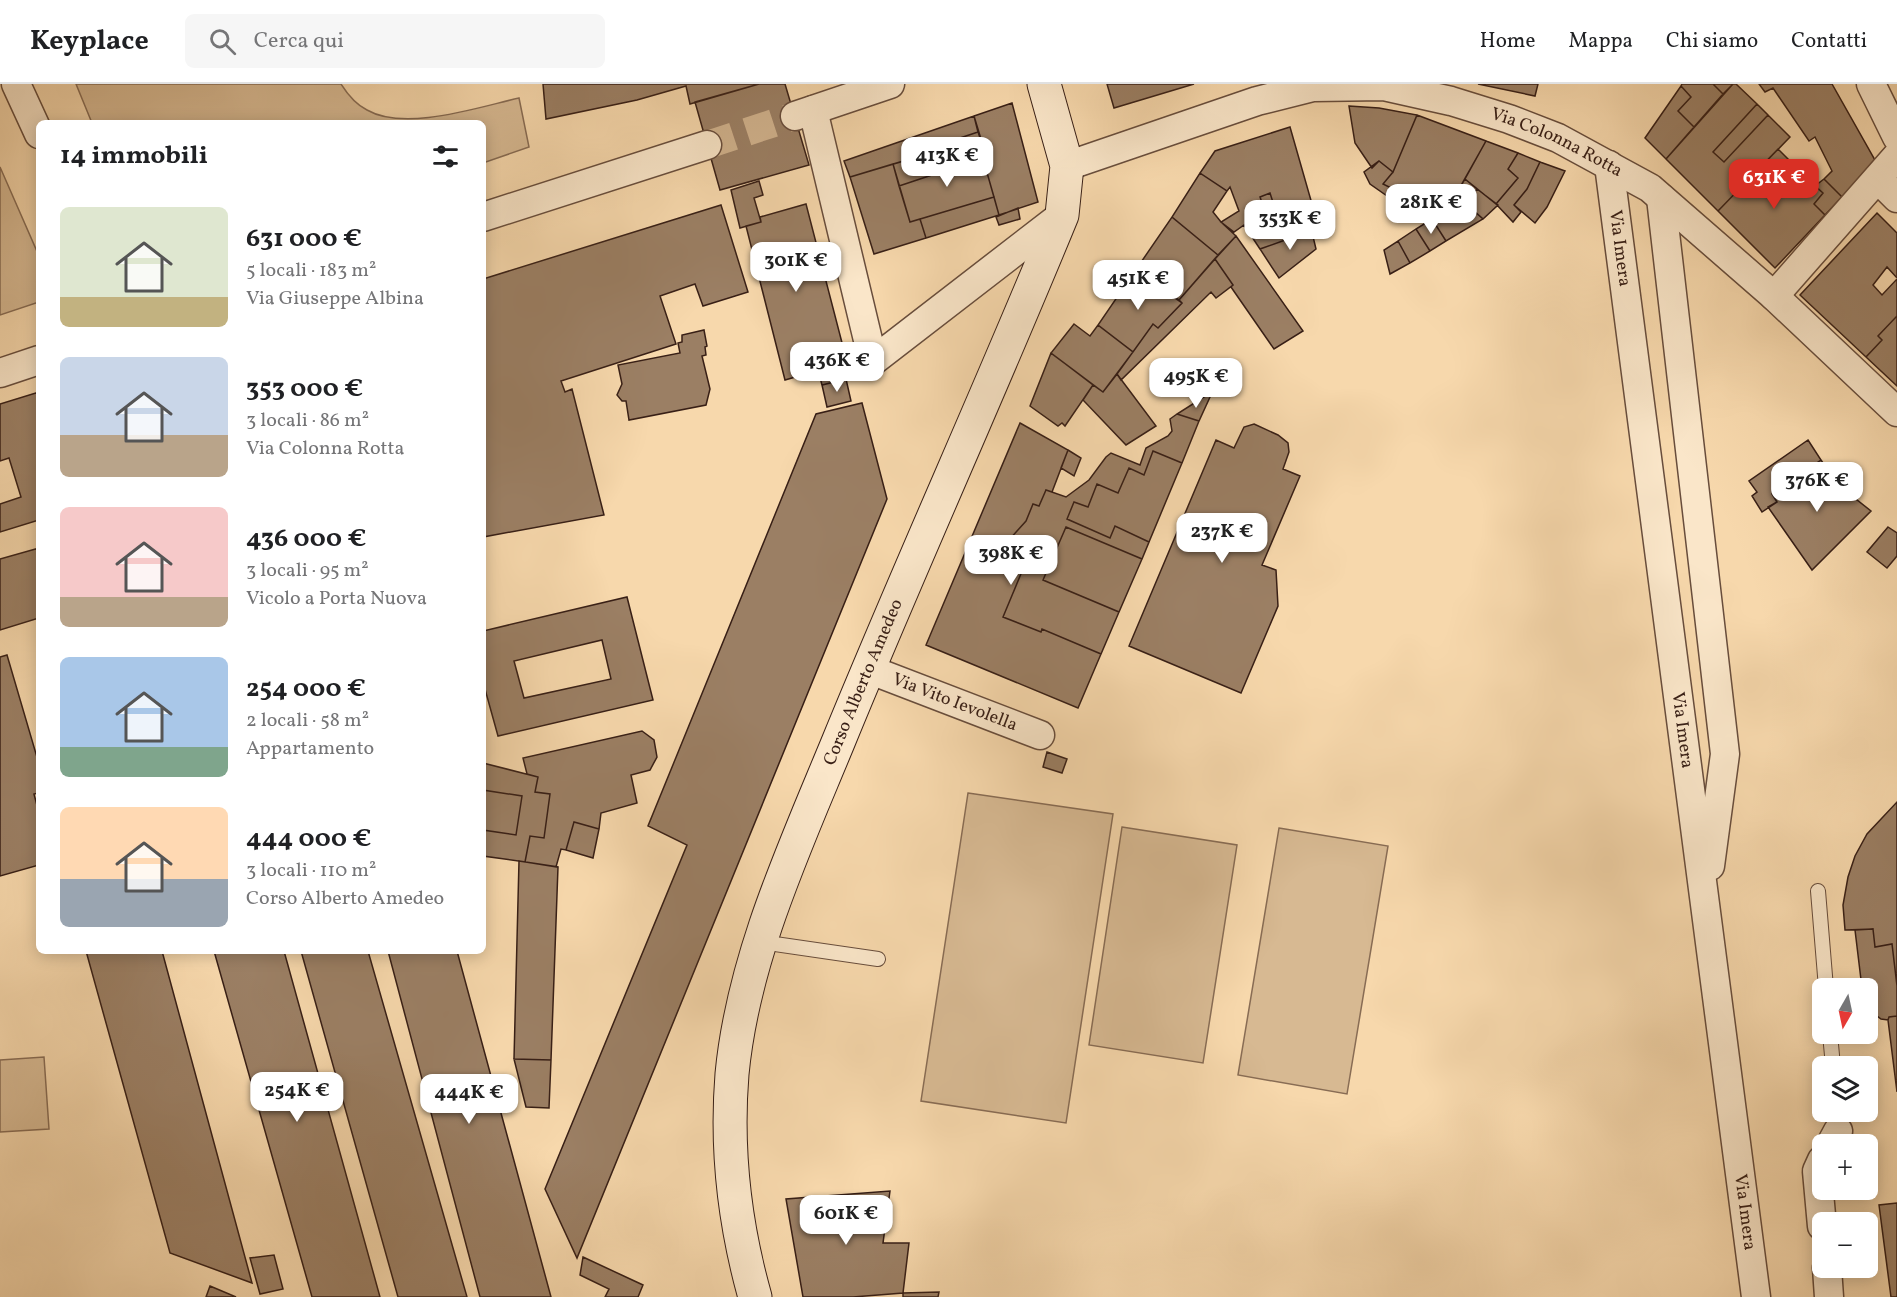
<!DOCTYPE html>
<html lang="it">
<head>
<meta charset="utf-8">
<style>
  :root { --surface:#fff; --page:#f6f6f6; --text:#202124; --muted:#757577; --line:#e0e0e0; --accent:#d93025 }
  body { margin:0; font-family:Vollkorn,serif; background:var(--page); color:var(--text); height:100vh; display:flex; flex-direction:column; font-size:22px; white-space:nowrap }
  * { box-sizing:border-box; margin:0 }
  p { font-size:20px; color:var(--muted) }
  .icon { flex:none; width:33px; height:33px; fill:none; stroke:currentColor; stroke-width:2; stroke-linecap:round; stroke-linejoin:round }
  .map { position:relative; flex:1; overflow:hidden }
  .side { position:absolute; left:36px; top:36px; width:450px; height:834px; display:flex; flex-direction:column; background:var(--surface); border-radius:9px; box-shadow:0 3px 15px #0003 }
  .side>* { flex:none }
  .needle { width:39px; rotate:189deg }
  .tools { position:absolute; left:1812px; top:894px; display:grid; gap:12px }
  .tools a { display:grid; place-items:center; width:66px; height:66px; border-radius:9px; background:var(--surface); box-shadow:0 3px 15px #0003; font-size:30px }
  .price { position:absolute; translate:-50% -51px; padding:0 14px; border-radius:12px; background:#fff; color:#222; font-size:20px; line-height:39px; filter:drop-shadow(0 2px 3px #0008) }
  .price::after { content:''; position:absolute; left:50%; top:36px; width:18px; height:14px; margin-left:-9px; background:inherit; clip-path:polygon(0 0,100% 0,50% 100%) }
  .price.active { background:var(--accent); color:#fff }
  ul { padding:0; list-style:none }
  li { display:flex; align-items:center; gap:18px; height:150px; padding:0 24px }
  li span { display:grid; place-items:center; flex:none; width:168px; height:120px; border-radius:9px; color:#555 }
  li>.icon { margin-inline-start:auto }
  span .icon { width:72px; height:72px; fill:#fffc; stroke-width:1 }
  li b { font-size:26px }
  h2 { display:flex; justify-content:space-between; align-items:center; height:72px; padding:0 24px; font-size:26px }
  header { display:flex; align-items:center; gap:36px; box-sizing:border-box; height:84px; padding:0 30px; background:var(--surface); border-bottom:2px solid var(--line) }
  header strong { font-size:28px }
  nav { display:flex; gap:33px; margin-inline-start:auto; font-size:21px }
  .search { width:420px; height:54px; background:var(--page); display:flex; align-items:center; gap:15px; box-sizing:border-box; padding:0 21px; border-radius:9px; color:var(--muted); font-size:22px }
  .map>svg:first-child { display:block }
  .green { fill:#d7b992; stroke:#886c54; stroke-width:1.5 }
  .building { fill:#9b7f64; stroke:#381f16; stroke-width:1.5; fill-rule:evenodd }
  .lines { fill:none; stroke-linecap:round; stroke-linejoin:round }
  .street-tunnel { stroke:#d1b38e; stroke-width:28; stroke-dasharray:28 14; stroke-linecap:butt }
  .lane-casing { stroke:#684d3c; stroke-width:16 }
  .street-casing { stroke:#684d3c; stroke-width:31 }
  .secondary-casing { stroke:#381f16; stroke-width:35 }
  .lane { stroke:#fae6c9; stroke-width:14 }
  .street { stroke:#fae6c9; stroke-width:28 }
  .secondary { stroke:#fae6c9; stroke-width:33 }
  .labels { text-anchor:middle; dominant-baseline:central; stroke-width:6; stroke-linejoin:round; paint-order:stroke }
  .street-label { font-size:18px; fill:#381f16; stroke:#fae6c9 }
</style>
</head>
<body>
<header>
<strong>Keyplace</strong>
<div class="search"><svg class="icon" aria-label="search" viewBox="0 0 24 24"><circle cx="10" cy="10" r="6"/><path d="M15 15l6 6"/></svg>Cerca qui</div>
<nav><a>Home</a><a>Mappa</a><a>Chi siamo</a><a>Contatti</a></nav>
</header>
<div class="map">
<svg width="1897" height="1213" viewBox="0 0 1897 1213">
  <rect width="100%" height="100%" fill="#f7d8ac"/>
  <filter id="stains"><feTurbulence type="fractalNoise" baseFrequency=".00333" numOctaves="4"/><feColorMatrix values="0 0 0 0 .2 0 0 0 0 .09 0 0 0 0 .02 0 0 0 .5 -.17"/></filter>
  <radialGradient id="worn" r=".72"><stop offset=".6" stop-color="#630" stop-opacity="0"/><stop offset="1" stop-color="#630" stop-opacity=".3"/></radialGradient>
  <path class="green" d="M76,0h265c7,11 14,20 26,26 38,22 112,-3 152,-12l10,49 -46,16v-40h-391z
    M0,83l39,89v46l-39,13z
    M968,709l145,21 -47,309 -145,-22z
    M1122,743l115,18 -34,218 -114,-18z
    M1279,744l109,18 -41,248 -109,-19z
    M44,973l5,72 -49,3v-72z"/>
  <path class="building" d="M543,0h216l-69,20 -4,-18 -49,14 -91,19z
    M759,0h26l24,81 -89,25 -25,-88z
    M1107,0h87l-80,24z
    M1478,0h60l-3,12z
    M1682,0h31l10,10 -29,33 -16,-16 13,-14 -10,-11z
    M1713,0h20l-10,10z
    M1733,0h3l21,20 -44,48 11,10 44,-47 22,22 -72,74 -52,-52z
    M1759,0h73l44,78 -34,35 -18,-18 8,-8 -17,-34 -6,4 -36,-53 -8,4z
    M1681,2l10,11 -13,14 16,16 -28,32 -21,-21z
    M1012,19l26,99 -39,13 -13,-46 -5,1 -6,-19 9,-2 -10,-33z
    M1757,20l11,11 -44,47 -11,-10z
    M1349,22l30,2 38,7 -24,57 -14,-11 -7,7 -17,-25z
    M1417,31l69,26 -44,78 -35,-23 -24,-12 10,-12z
    M974,32l4,16 -45,15 1,5 -84,25 -6,-16z
    M1290,43l22,77 -35,11 -7,-22 -10,4 8,23 -22,8 -2,-3 -10,7 -13,-10 18,-11 -9,-24 -3,4 -27,-18 15,-22z
    M978,48l6,17 -46,14 3,9 -42,14 -6,-22 41,-12 -1,-5z
    M1486,57l32,12 -10,16 10,9 -22,26 -31,-25z
    M1778,65l15,15 -9,10 16,17 11,-9 12,11 -9,11 11,11 -50,53 -57,-57z
    M975,67l6,19 5,-1 8,28 -84,25 -11,-36 42,-14 -3,-9z
    M1518,69l22,9 -13,27 -13,16 7,7 -8,10 -17,-18 22,-26 -10,-9z
    M1379,77l14,11 -10,12 24,12 -7,9 -30,-21 -6,-12z
    M1540,78l25,9 -18,36 -12,16 -21,-18 13,-16z
    M893,80l17,58 10,-3 6,19 -52,16 -24,-77z
    M1200,89l27,18 -14,21 8,10 15,14 -18,19 -46,-38z
    M1465,95l12,10 -12,14 18,16 -37,22 -14,-22 5,-3 5,3z
    M1824,95l18,18 -17,18 -11,-11 9,-11 -8,-7z
    M759,97l4,14 -9,3 7,24 -21,6 -9,-38z
    M1477,105l21,16 -15,14 -18,-16z
    M1270,109l7,22 35,-11 3,11 -5,9 -22,15 -28,10 -14,-21 22,-8 -8,-23z
    M994,113l5,18 -73,23 -6,-19z
    M806,120l41,158 -62,18 -39,-154 15,-4 -1,-5z
    M721,121l27,87 -45,14 -8,-22 -35,12 16,48 -115,37 4,11 7,-3 32,126 -121,22v-258z
    M1018,124l2,11 -21,6 -3,-8z
    M1877,129l20,20v45l-10,-11 -14,18 9,10 15,-16v37l-19,20 4,4 -16,17 -66,-62z
    M1172,133l46,38 -39,45 -44,-29z
    M1432,135l14,22 -16,10 -14,-22z
    M1310,140l6,25 -37,29 -19,-29 28,-10z
    M1416,145l14,22 -20,12 -12,-22z
    M1236,152l67,95 -29,18 -43,-62 2,-2 -18,-26z
    M1398,157l12,22 -20,11 -6,-24z
    M1215,175l18,26 -17,13 -5,-6 -90,88 -4,-6 36,-50 5,4 24,-25 -3,-3z
    M1135,187l47,32 -24,25 -5,-4 -20,28 -35,-27z
    M1897,232v70l-31,-29 16,-17 -4,-4z
    M1074,240l16,12 8,-11 35,27 -30,40 -52,-39z
    M704,246l3,16 -2,1 1,8 -4,1 8,33 -4,16 -77,15 -3,-19h-4l-5,-6 5,-11 -4,-19 62,-12 -2,-10 4,-1v-7z
    M1051,269l42,32 -28,41 -3,-3 -4,3 -28,-20z
    M842,280l4,15 -24,6 -4,-15z
    M1117,290l39,52 -30,19 -43,-45 10,-15 10,7z
    M846,295l5,22 -24,6 -5,-22z
    M39,308v128l-39,12v-28l21,-7 -12,-39 -9,3v-57z
    M1207,311l3,2 -11,24 -22,-7z
    M862,319l25,96 -310,759 -32,-69 142,-344 -39,-19 168,-412z
    M1177,330l22,7 -17,42 -29,-12 -9,24 -15,-7 -11,25 -21,-9 -9,23 -14,-5 -7,17 43,19 5,-12 34,16 -7,17 -76,-32 -23,53 76,32 -18,42 -59,-25 -1,3 -38,-15 20,-48 -30,-11 33,-37 7,-17 6,2 7,-16 20,7 23,-17 17,-23 5,-4 29,12 6,-17 22,-12 4,-5 -2,-12z
    M1020,339l48,27 -16,42 -6,-2 -7,16 -6,-2 -7,17 -33,37 30,11 -20,48 38,15 1,-3 59,25 -23,54 -152,-63z
    M1254,340l24,11 10,8 1,9 -6,17 17,7 -38,89 14,5 2,36 -37,87 -112,-47 87,-206 18,8 10,-21z
    M1808,356l13,20 -49,34 5,8 -15,10 -10,-16 5,-4 -8,-11z
    M1068,366l13,8 -7,18 -13,-8z
    M1153,367l29,12 -33,79 -34,-16 -5,12 -43,-19 7,-17 14,5 9,-23 21,9 11,-25 15,7z
    M1821,376l16,24 34,27 -59,59 -44,-63 9,-5 -5,-8z
    M1066,443l76,32 -23,53 -76,-32z
    M1888,443l9,6v23l-10,12 -20,-16z
    M39,464v70l-39,12v-71z
    M627,513l26,103 -155,36 -15,-54v-51zM602,556l9,39 -87,19 -10,-37z
    M7,571l32,109v29l-5,1 5,19v52l-39,11v-219z
    M642,647l12,9 3,17 -7,13 -19,5 6,28 -36,10 -2,16 -25,-7 -8,28 -5,-1 -5,18 -31,-5 5,-26 14,2 6,-44 -15,-2 3,-15 -11,-3 -4,-16z
    M1047,668l20,7 -5,14 -19,-6z
    M483,679l55,14 -3,15 15,2 -6,44 -14,-2 -5,26 -42,-6v-26l33,5 6,-39 -39,-6z
    M483,706l39,6 -6,39 -33,-5z
    M1897,718v184l-5,-42 -17,3 -2,-18 -28,1 -2,-25 5,-28 7,-21 12,-22z
    M574,738l25,7 -6,29 -27,-8z
    M519,777l39,6 -7,193 -37,-1z
    M1873,845l2,18 17,-3 5,42v30l-8,1 -1,3 -7,-1 -12,-9 -1,-22h-6l-7,-58z
    M86,867h76l90,332 -82,-30z
    M214,867h70l96,346h-68z
    M301,867h67l99,346h-69z
    M388,867h69l94,346h-71z
    M1897,932v76l-9,-72 1,-3z
    M514,975l37,1 -2,48 -23,-1z
    M890,1107l-7,52h26l-6,50 -50,4h-50l-17,-98z
    M1897,1119v94h-6l-12,-92z
    M274,1171l9,34 -23,5 -10,-36z
    M583,1173l60,28 -5,12h-33l4,-8 -29,-14z
    M210,1202l26,11h-30z
    M939,1208l-1,5h-35v-4z"/>
  <g class="lines">
    <path class="street-tunnel" d="M707,61l88,-29"/>
    <defs>
      <path id="lane" d="M1818,807l8,97
        M761,858l117,17
        M1830,950l3,32
        M1837,1028l1,19"/>
      <g id="street">
        <path d="M16,0l23,50"/>
        <path d="M1871,0l26,53"/>
        <path d="M813,26l60,251 189,-146"/>
        <path d="M795,32l95,-32"/>
        <path id="s1" d="M1609,81l147,1132"/>
        <path id="s2" d="M1067,82l190,-65 56,-14 71,-1 67,15 58,18 49,19 92,50 124,108 123,116"/>
        <path d="M1878,95l19,19"/>
        <path d="M1661,114l64,556 -15,112"/>
        <path d="M483,133l224,-72"/>
        <path d="M1774,212l123,-140"/>
        <path d="M0,289l39,-13"/>
        <path id="s3" d="M868,585l172,66"/>
        <path d="M1831,1060l7,-13"/>
        <path d="M1822,1076l-5,11 5,55"/>
        <path d="M1827,1184l2,29"/>
      </g>
      <g id="secondary">
        <path id="s4" d="M755,1213c-20,-71 -29,-149 -23,-223 11,-116 63,-227 107,-334 72,-176 151,-349 223,-525l5,-49 -23,-82"/>
      </g>
    </defs>
    <use href="#lane" class="lane-casing"/>
    <use href="#street" class="street-casing"/>
    <use href="#secondary" class="secondary-casing"/>
    <use href="#lane" class="lane"/>
    <use href="#street" class="street"/>
    <use href="#secondary" class="secondary"/>
  </g>
  <g class="labels">
    <g class="street-label">
      <text stroke="none"><textPath href="#s2" startOffset="512">Via Colonna Rotta</textPath></text>
      <text stroke="none"><textPath href="#s1" startOffset="84">Via Imera</textPath></text>
      <text stroke="none"><textPath href="#s4" startOffset="640">Corso Alberto Amedeo</textPath></text>
      <text stroke="none"><textPath href="#s3" startOffset="93">Via Vito Ievolella</textPath></text>
      <text stroke="none"><textPath href="#s1" startOffset="570">Via Imera</textPath></text>
      <text stroke="none"><textPath href="#s1" startOffset="1056">Via Imera</textPath></text>
    </g>
  </g>
  <rect width="100%" height="100%" filter="url(#stains)"/>
  <rect width="100%" height="100%" fill="url(#worn)"/>
</svg>
<div class="tools">
<a><svg class="needle" viewBox="-14 -14 28 28"><path d="M0-13l5 13h-10z" fill="#e53935"/><path d="M0 13l5-13h-10z" fill="#757577"/></svg></a>
<a><svg class="icon" aria-label="layers" viewBox="0 0 24 24"><path d="M12 4l9 5-9 5-9-5zM3 14l9 5 9-5"/></svg></a>
<a>+</a>
<a>−</a>
</div>
<b class="price" style="left:947px;top:104px">413K €</b>
<b class="price active" style="left:1774px;top:126px">631K €</b>
<b class="price" style="left:1431px;top:151px">281K €</b>
<b class="price" style="left:1290px;top:167px">353K €</b>
<b class="price" style="left:796px;top:209px">301K €</b>
<b class="price" style="left:1138px;top:227px">451K €</b>
<b class="price" style="left:837px;top:309px">436K €</b>
<b class="price" style="left:1196px;top:325px">495K €</b>
<b class="price" style="left:1817px;top:429px">376K €</b>
<b class="price" style="left:1222px;top:480px">237K €</b>
<b class="price" style="left:1011px;top:502px">398K €</b>
<b class="price" style="left:297px;top:1039px">254K €</b>
<b class="price" style="left:469px;top:1041px">444K €</b>
<b class="price" style="left:846px;top:1162px">601K €</b>
<section class="side">
<h2>14 immobili<svg class="icon" aria-label="filters" viewBox="0 0 24 24"><path d="M4 7h16M4 17h16"/><circle cx="9" cy="7" r="2"/><circle cx="15" cy="17" r="2"/></svg></h2>
<ul>
<li><span style="background:linear-gradient(#dfe7d0 75%,#c2b280 0)"><svg class="icon" aria-label="home" viewBox="0 0 24 24"><path d="M3 11l9-7 9 7M6 9v11h12V9"/></svg></span><div><b>631 000 €</b><p>5 locali · 183 m²</p><p>Via Giuseppe Albina</p></div></li>
<li><span style="background:linear-gradient(#c9d6e8 65%,#b9a48a 0)"><svg class="icon" aria-label="home" viewBox="0 0 24 24"><path d="M3 11l9-7 9 7M6 9v11h12V9"/></svg></span><div><b>353 000 €</b><p>3 locali · 86 m²</p><p>Via Colonna Rotta</p></div></li>
<li><span style="background:linear-gradient(#f6c9c9 75%,#b9a48a 0)"><svg class="icon" aria-label="home" viewBox="0 0 24 24"><path d="M3 11l9-7 9 7M6 9v11h12V9"/></svg></span><div><b>436 000 €</b><p>3 locali · 95 m²</p><p>Vicolo a Porta Nuova</p></div></li>
<li><span style="background:linear-gradient(#a9c7e8 75%,#7fa58c 0)"><svg class="icon" aria-label="home" viewBox="0 0 24 24"><path d="M3 11l9-7 9 7M6 9v11h12V9"/></svg></span><div><b>254 000 €</b><p>2 locali · 58 m²</p><p>Appartamento</p></div></li>
<li><span style="background:linear-gradient(#ffd9b3 60%,#9aa5b1 0)"><svg class="icon" aria-label="home" viewBox="0 0 24 24"><path d="M3 11l9-7 9 7M6 9v11h12V9"/></svg></span><div><b>444 000 €</b><p>3 locali · 110 m²</p><p>Corso Alberto Amedeo</p></div></li>
</ul>
</section>
</div>
</body>
</html>
